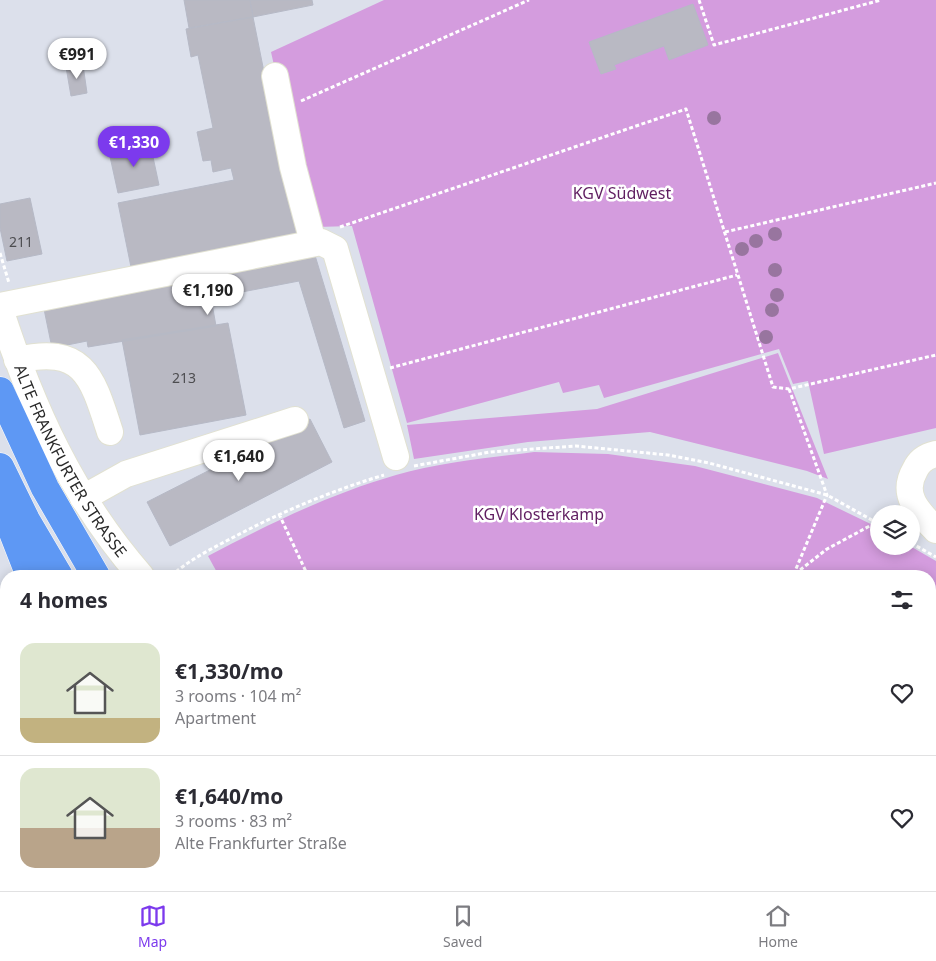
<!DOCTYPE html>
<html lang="en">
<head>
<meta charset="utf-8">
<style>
  :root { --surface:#fff; --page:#f2f2f3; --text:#2b2b33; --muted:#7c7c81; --line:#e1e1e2; --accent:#7c3aed }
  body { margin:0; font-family:"Noto Sans",sans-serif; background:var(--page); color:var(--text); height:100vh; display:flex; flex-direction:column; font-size:19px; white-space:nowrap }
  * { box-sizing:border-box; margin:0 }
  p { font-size:16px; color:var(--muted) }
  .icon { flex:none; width:28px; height:28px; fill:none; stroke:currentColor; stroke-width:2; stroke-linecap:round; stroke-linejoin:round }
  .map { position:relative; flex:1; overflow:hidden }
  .details { position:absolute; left:0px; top:570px; width:936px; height:321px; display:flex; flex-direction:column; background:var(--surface); border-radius:20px 20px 0 0; box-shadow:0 2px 12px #0003 }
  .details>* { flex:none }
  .buttons { position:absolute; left:870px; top:505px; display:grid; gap:10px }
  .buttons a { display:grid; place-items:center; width:50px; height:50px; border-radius:50%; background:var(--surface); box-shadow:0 2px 12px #0003; font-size:25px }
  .price { position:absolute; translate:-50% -42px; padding:0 11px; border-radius:18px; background:#fff; color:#222; font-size:16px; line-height:32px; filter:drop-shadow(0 1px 2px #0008) }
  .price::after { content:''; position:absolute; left:50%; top:30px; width:15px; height:11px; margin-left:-8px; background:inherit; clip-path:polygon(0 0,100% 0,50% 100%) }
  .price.active { background:var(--accent); color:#fff }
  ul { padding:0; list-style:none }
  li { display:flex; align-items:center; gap:15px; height:125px; padding:0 20px }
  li+li { border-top:1px solid var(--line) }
  li span { display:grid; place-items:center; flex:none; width:140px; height:100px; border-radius:15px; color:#555 }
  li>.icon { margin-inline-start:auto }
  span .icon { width:60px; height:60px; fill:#fffc; stroke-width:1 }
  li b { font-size:21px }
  h2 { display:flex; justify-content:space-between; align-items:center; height:60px; padding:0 20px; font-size:21px }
  .menu { display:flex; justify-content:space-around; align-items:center; height:70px; border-top:1px solid var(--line); background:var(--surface); font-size:14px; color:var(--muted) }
  .menu a { display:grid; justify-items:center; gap:2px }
  .menu .active { color:var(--accent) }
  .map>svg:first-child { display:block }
  .green { fill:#d49cde }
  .building { fill:#b9b9c3; stroke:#b6b9c6 }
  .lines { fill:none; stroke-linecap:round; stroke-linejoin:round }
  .minor-casing { stroke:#e1e1d1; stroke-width:28 }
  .major-casing { stroke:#fff; stroke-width:29 }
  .highway-casing { stroke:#fff; stroke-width:29 }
  .path { stroke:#fff; stroke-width:3; stroke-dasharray:4 2.5; stroke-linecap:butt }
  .minor { stroke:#fff; stroke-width:26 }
  .major { stroke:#646be7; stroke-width:28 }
  .highway { stroke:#5e98f4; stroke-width:28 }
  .tree { fill:#98759f }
  .labels { text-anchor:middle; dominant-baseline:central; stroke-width:5; stroke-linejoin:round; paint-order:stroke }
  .number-label { font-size:14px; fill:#4d4d50 }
  .park-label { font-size:16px; fill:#601e61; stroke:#fff }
  .street-label { font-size:16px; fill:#292929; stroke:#fff }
</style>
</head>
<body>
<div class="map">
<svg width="936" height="891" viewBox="0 0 936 891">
  <rect width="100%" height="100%" fill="#dce0eb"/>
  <path class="green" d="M384,0h552v428l-112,26 -16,-73 -15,3 -14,-35 -175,49 -5,-13 -36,8 -4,-11 -152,41 -55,-197 -35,1 -20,-59 -26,-116z
    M778,353l50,126 -21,-8 -157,-39 -122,10 -114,17 -7,-34 190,-16z
    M534,452l74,2 87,12 122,32 62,30v18h31l26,15v330h-404l-9,-6h407v-309h-711l-11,-20c61,-32 122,-62 188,-81 45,-13 92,-17 138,-23z"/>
  <path class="building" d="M184,0h66l3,17 -64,11z
    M250,0h62l1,5 -60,12z
    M693,4l15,41 -39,15 -5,-14 -50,19 2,4 -15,5 -12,-32z
    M253,17l18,90 31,131 -170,34 -14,-69 116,-23 -3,-12 -18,4 -2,-12 -8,1 -6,-29 16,-4 -15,-73 -7,2 -5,-28z
    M83,65l4,28 -16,3 -5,-29z
    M150,143l9,42 -41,8 -9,-41z
    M30,198l12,56 -35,7 -7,-33v-24z
    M314,252l51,169 -21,7 -45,-147 -88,17 5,28 -128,21 -1,-6 -35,7 -8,-39z
    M228,323l18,92 -106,20 -18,-95z
    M310,419l22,43 -162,84 -23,-44z
    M6,794v91h34v6h-40v-96z
    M126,885h27v2l-26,4z
    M579,885h35l-4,6h-22z"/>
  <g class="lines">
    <defs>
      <g id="minor">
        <path d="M275,76l18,91 20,75"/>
        <path d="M0,306l321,-64 14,7 61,208"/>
        <path id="s1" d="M0,309c32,99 72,188 141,267"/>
        <path d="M17,360c67,-15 75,16 93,72"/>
        <path d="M936,454c-9,2 -17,7 -21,16 -15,25 4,43 21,60"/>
        <path d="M83,498l43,-24 169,-54"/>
        <path d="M100,885l1,6"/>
        <path d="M468,885l8,6"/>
      </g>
      <path id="major" d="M80,885l1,6"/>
      <path id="highway" d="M0,391l45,97 51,88
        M0,467l26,53 33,56
        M5,512l25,64
        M320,885l7,6
        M366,885l7,6"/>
    </defs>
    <use href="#minor" class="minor-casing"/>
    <use href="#major" class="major-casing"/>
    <use href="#highway" class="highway-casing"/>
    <path class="path" d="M699,0l15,45 167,-45
      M301,101l228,-101
      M340,227l346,-118 87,278 16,2 147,-34
      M725,232l211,-49
      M0,253l9,30
      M390,368l347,-93
      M789,389l38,106 -34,81
      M414,466l76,-14 86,-6 92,9 41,8 118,32 52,29
      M279,514l29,62
      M911,543l25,14
      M795,574l32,-25 52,-28
      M171,576c18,-16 40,-27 61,-38 49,-26 99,-47 152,-63
      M930,766l6,6
      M504,885l7,6
      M689,885l1,6
      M778,885l7,6"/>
    <use href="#minor" class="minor"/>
    <use href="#major" class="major"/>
    <use href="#highway" class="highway"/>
  </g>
  <g class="tree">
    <circle cx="714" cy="118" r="7"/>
    <circle cx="775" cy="234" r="7"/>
    <circle cx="756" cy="241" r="7"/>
    <circle cx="742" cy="249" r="7"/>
    <circle cx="775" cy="270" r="7"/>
    <circle cx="777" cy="295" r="7"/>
    <circle cx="772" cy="310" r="7"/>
    <circle cx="766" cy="337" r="7"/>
  </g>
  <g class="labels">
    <g class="number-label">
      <text x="21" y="241">211</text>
      <text x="184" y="377">213</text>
    </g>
    <g class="park-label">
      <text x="622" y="193">KGV Südwest</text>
      <text x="539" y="514">KGV Klosterkamp</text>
    </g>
    <g class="street-label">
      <text stroke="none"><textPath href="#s1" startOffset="168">ALTE FRANKFURTER STRASSE</textPath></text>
    </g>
  </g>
</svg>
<div class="buttons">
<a><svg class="icon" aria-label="layers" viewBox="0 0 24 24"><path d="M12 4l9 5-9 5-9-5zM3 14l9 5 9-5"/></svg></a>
</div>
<b class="price" style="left:77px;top:80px">€991</b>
<b class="price active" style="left:134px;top:168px">€1,330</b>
<b class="price" style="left:208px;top:316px">€1,190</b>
<b class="price" style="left:239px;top:482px">€1,640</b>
<section class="details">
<h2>4 homes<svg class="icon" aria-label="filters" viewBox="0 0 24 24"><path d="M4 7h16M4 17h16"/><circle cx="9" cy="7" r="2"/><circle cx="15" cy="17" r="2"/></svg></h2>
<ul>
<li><span style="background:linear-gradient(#dfe7d0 75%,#c2b280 0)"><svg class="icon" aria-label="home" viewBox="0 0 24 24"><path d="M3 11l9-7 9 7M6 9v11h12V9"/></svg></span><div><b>€1,330/mo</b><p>3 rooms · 104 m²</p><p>Apartment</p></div><svg class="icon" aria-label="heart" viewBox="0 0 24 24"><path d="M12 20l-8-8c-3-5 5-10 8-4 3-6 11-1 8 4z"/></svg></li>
<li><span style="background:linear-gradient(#dfe7d0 60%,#b9a48a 0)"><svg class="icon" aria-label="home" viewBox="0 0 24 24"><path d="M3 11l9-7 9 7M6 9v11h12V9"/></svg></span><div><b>€1,640/mo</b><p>3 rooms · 83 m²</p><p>Alte Frankfurter Straße</p></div><svg class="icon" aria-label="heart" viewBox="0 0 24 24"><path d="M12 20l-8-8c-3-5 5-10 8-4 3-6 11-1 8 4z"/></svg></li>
</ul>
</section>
</div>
<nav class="menu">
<a class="active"><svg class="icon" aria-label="map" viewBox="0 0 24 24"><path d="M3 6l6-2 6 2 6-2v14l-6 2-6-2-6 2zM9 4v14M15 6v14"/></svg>Map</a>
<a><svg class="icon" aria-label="saved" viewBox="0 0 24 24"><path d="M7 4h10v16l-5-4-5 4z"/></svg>Saved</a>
<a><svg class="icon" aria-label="home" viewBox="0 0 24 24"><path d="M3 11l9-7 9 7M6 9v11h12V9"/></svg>Home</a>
</nav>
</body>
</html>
